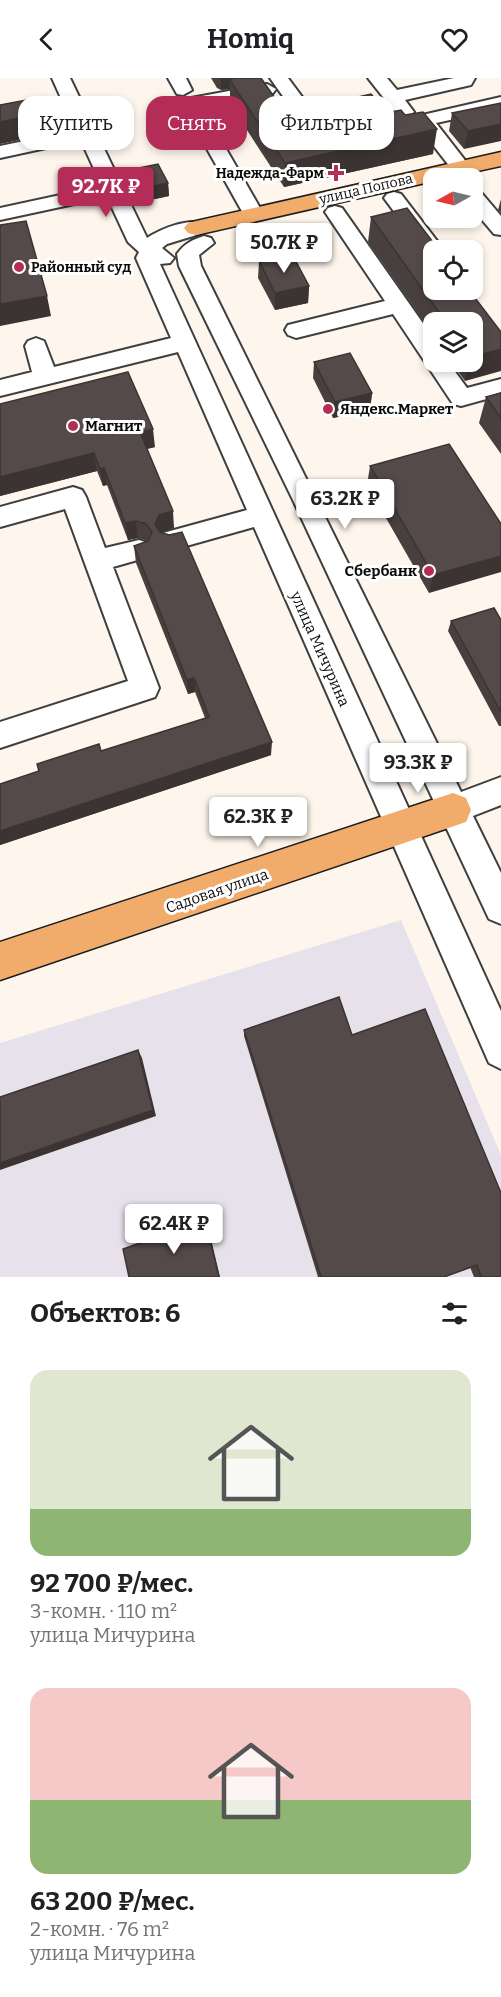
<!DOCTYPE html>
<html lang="ru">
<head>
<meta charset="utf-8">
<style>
  :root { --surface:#fff; --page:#f2f2f2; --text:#202124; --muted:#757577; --accent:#b42c58 }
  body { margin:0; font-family:Bitter,serif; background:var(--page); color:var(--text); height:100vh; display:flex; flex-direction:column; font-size:22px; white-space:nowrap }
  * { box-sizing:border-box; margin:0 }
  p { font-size:20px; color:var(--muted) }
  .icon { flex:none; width:33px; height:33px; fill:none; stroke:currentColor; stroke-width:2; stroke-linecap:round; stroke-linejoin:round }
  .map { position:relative; height:1199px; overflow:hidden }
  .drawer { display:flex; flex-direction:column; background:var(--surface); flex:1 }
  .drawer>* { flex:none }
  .guide { position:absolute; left:18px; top:18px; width:465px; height:54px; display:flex; gap:12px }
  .needle { width:39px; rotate:262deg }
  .tools { position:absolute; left:423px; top:90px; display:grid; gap:12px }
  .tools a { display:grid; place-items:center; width:60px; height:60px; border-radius:12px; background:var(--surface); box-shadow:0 3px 9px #0003; font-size:30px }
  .price { position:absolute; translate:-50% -51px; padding:0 14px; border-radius:6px; background:#fff; color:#222; font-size:20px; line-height:39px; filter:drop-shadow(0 2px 3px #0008) }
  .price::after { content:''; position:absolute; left:50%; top:36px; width:18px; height:14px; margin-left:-9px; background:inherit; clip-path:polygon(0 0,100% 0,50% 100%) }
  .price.active { background:var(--accent); color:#fff }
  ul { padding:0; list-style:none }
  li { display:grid; align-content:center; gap:12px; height:318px; padding:0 30px }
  li span { display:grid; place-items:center; height:186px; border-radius:18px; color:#555 }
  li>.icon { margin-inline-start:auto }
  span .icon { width:108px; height:108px; fill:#fffc; stroke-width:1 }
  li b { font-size:26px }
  h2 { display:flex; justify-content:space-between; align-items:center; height:72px; padding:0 30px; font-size:26px }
  .tag { padding:0 21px; border-radius:18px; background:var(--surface); box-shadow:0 3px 9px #0003; font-size:21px; line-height:54px }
  .tag.active { background:var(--accent); color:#fff }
  header { display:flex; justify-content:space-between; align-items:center; height:78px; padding:0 30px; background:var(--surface); font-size:27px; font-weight:700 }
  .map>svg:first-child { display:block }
  .industrial { fill:#e7e1eb }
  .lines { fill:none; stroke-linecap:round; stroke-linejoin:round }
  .minor-casing { stroke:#3f3f3f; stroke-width:4 }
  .major-casing { stroke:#1d1d1d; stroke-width:3 }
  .minor { fill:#fff; fill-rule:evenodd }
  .major { fill:#f1ab6a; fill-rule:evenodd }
  .wall { fill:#48403f }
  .shaded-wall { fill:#3b3433 }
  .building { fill:#544a49; stroke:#3b3433; stroke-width:1.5 }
  .poi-dot { fill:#b42c58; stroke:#fff; stroke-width:2 }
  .labels { text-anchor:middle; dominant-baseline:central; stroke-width:6; stroke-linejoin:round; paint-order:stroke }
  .far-poi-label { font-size:14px; font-weight:bold; fill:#0c0c0c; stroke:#fff; text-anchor:end }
  .far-street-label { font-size:14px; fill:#0c0c0c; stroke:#fff }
  .poi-label { font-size:15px; font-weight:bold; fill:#0c0c0c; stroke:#fff; text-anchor:start }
  .street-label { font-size:15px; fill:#0c0c0c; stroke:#fff }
</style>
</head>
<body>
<header><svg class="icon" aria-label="back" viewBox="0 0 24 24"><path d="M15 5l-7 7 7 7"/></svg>Homiq<svg class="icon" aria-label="heart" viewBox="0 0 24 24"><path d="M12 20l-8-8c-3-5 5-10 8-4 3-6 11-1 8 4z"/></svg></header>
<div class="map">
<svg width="501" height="1199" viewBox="0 0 501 1199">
  <rect width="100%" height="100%" fill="#fef6ec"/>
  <path class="industrial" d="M401,842l100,235v122h-501v-234z"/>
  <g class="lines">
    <defs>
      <path id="minor" d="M52,0h18l77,160c14,-9 38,-19 56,-15l3,5 -3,5 -36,11 -5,4 12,10 -4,5 -10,1 341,747v58l-12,-6 -235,-536 -82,23 -9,-3 -4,-7 4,-7 84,-23 -69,-158 -178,44v-16l32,-8 -7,-26 3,-5 8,-3 8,3 10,26 117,-29 -35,-80 3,-6 -11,-10 -21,-45 -107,23v-12l102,-22 -36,-78 -66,13v-12l61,-11z
        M168,0h18l6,12 -9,5 -6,-1z
        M270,0h18l43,58 20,-5 10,6c-7,9 -31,13 -42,10z
        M368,0h19l10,12 57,-12h21l-4,7 -66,15 9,12 -9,6 -7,-2z
        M267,6l9,5 -3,4 -71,14 62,108 -3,4h-14l-3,-4 -62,-111 9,-6z
        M501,19v12l-65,14 35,45 -3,4h-14l-35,-45 -29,7 -9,-6 2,-4z
        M67,54l10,6 -3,4 -74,16v-12z
        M472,110l7,2 22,26v19l-7,-1 -22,-26z
        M394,114l7,2 43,56h-10v8l-7,-2 -43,-58 3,-4z
        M335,128l7,2 92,131v23h14l19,26 34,-9v16l-40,11 -8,-2 -60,-90 -97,24 -8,-3 -3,-5 3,-5 97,-24 -60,-89 3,-4z
        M204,158l7,2 3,5 -15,12 2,11 260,526 40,-15v28l-28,11 28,57v51l-12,-5 -196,-419 -114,-234 -2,-12c8,-11 15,-14 27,-18z
        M73,409l9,3 4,7 19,51 34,-8 9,3 4,7 -4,7 -35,10 46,121 -4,9 -155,51v-26l128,-41 -63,-172 -65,18v-20z"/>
      <path id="major" d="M501,74v14l-56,12h-11v3l-238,54 -8,-2 -4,-5 4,-5 8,-2z
        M453,715l13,5 5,12 -5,12 -466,158v-38z"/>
    </defs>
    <use href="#minor" class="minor-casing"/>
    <use href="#major" class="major-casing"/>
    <use href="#minor" class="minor"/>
    <use href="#major" class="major"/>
  </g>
  <path class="wall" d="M211,0h50l41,59 60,-12 -14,-19 1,-7 37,14 47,41 -149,33 -54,-83v-15l-9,1 -4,-2z
    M501,25l-37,46 -15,-18 3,-18z
    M129,92l39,13 1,13 -28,6 -10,-20z
    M501,121v14l-3,-3z
    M371,139l130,115 -36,49 -14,-19h21v-40h-38v14l-66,-94z
    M259,183l50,25 -1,17 -33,7 -17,-32z
    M314,284l58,31 -2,17 -37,8 -20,-40z
    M501,314v62l-22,-31 7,-26z
    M0,326l155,43 -8,2 27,79 -13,5 110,222 -271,90v-61l205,-66 -10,-26 -7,2 -52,-131 -2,-17 14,-5 -10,-3 -10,2 -21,-55 -4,1 -6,-15 -97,25z
    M370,388l131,58 -72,69 -62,-108z
    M501,542v106h-2l-51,-95 3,-10z
    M244,952l108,5 149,242h-27l-4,-10 -26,10h-126l-74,-241z"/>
  <path class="shaded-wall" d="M221,0h29l-21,1 1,10 -9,1z
    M44,35l4,21 -48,10v-22z
    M376,39l-1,7 -12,2 1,-6z
    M501,46v17l-37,8 4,-18z
    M437,51l-4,25 -149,33 1,-24z
    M168,105l1,13 -28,6 -2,-13z
    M309,208l-1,17 -33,7v-17z
    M47,218l4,20 -51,10v-22z
    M501,271v22l-36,10 4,-19h3v-5z
    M372,315l-2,17 -37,8 2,-16z
    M153,351l2,18 -13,3 -2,-18z
    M94,375l3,18 -97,25v-19z
    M104,390l3,17 -4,1 -3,-17z
    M173,433l1,17 -13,4 -4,9 -2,-17 4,-9z
    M136,443l2,17 -10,2 -3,-17z
    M501,478v16l-72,21 4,-18z
    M194,600l1,14 -7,2 -1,-14z
    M272,664l-1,13 -271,90v-14z
    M138,972l4,8 14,58 -156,54v-7z
    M205,1142l2,2 13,55h-1z"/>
  <path class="building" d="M236,0h25l41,59 78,-16 -4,-6 25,-5 4,5 18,-3 14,17 -152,34 -56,-84z
    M371,16l15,19 -10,2v2l-12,3 -15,-21z
    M37,20l7,15 -44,9v-17z
    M501,25v21l-33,7 -16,-18z
    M158,86l10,19 -29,6 -10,-19z
    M407,130l32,42h-5v40h35l32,42v17l-29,8v-35h-26l-75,-105z
    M26,143l21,75 -47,8v-79z
    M292,176l17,32 -34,7 -16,-32z
    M350,275l22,40 -37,9 -21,-40z
    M128,294l25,57 -13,3 33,79 -14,4 -4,9 5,8 9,3 13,-3 90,210 -272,89v-47l39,-13 -2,-7 62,-20 2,7 108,-34 -15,-39 -7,2 -53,-134 14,-5 4,-9 -6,-8 -10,-3 -11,2 -21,-55 -4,1 -6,-16 -94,24v-73z
    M501,315v25l-15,-21z
    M449,366l52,80v32l-68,19 -63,-109z
    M494,530l7,12v92l-50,-91z
    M339,919l13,38 73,-26 76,184v84h-20l-4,-12 -33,12h-123l-77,-247z
    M138,972l15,60 -153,53v-66z
    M205,1142l14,57h-90l-6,-28z"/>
  <g class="poi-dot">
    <path d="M333 86h6v6h6v6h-6v6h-6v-6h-6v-6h6z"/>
    <circle cx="19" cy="189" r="6"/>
    <circle cx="328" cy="331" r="6"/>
    <circle cx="73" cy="348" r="6"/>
    <circle cx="429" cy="493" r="6"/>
  </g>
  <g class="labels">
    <g class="far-poi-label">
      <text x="324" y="95">Надежда-Фарм</text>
      <text x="31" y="189" text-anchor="start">Районный суд</text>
    </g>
    <g class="far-street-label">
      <text transform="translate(366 111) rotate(-13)">улица Попова</text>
    </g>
    <g class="poi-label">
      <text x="340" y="331">Яндекс.Маркет</text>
      <text x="85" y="348">Магнит</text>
      <text x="417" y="493" text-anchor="end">Сбербанк</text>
    </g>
    <g class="street-label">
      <text transform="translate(320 571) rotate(66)">улица Мичурина</text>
      <text transform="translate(217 813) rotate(-19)">Садовая улица</text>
    </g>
  </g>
</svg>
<div class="tools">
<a><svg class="needle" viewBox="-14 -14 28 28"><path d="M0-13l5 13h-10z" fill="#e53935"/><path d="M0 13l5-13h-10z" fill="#757577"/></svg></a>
<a><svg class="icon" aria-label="locate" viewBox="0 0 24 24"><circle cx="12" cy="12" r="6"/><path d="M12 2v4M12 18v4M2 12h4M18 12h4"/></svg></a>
<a><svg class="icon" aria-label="layers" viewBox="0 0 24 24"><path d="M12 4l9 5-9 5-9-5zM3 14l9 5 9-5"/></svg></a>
</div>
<b class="price active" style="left:106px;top:140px">92.7K ₽</b>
<b class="price" style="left:284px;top:196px">50.7K ₽</b>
<b class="price" style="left:345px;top:452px">63.2K ₽</b>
<b class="price" style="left:418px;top:716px">93.3K ₽</b>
<b class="price" style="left:258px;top:770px">62.3K ₽</b>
<b class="price" style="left:174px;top:1177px">62.4K ₽</b>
<div class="guide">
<a class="tag">Купить</a>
<a class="tag active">Снять</a>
<a class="tag">Фильтры</a>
</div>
</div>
<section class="drawer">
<h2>Объектов: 6<svg class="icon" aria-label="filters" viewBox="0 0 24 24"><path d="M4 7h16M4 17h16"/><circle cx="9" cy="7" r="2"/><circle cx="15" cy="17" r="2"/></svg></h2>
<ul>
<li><span style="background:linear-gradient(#dfe7d0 75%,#8fb573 0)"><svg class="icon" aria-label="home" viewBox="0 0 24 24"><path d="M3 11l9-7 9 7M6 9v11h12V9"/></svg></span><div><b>92 700 ₽/мес.</b><p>3-комн. · 110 m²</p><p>улица Мичурина</p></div></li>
<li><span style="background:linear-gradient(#f6c9c9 60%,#8fb573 0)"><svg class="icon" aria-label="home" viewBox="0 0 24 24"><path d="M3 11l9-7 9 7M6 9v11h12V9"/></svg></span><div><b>63 200 ₽/мес.</b><p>2-комн. · 76 m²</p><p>улица Мичурина</p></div></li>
</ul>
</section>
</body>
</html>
